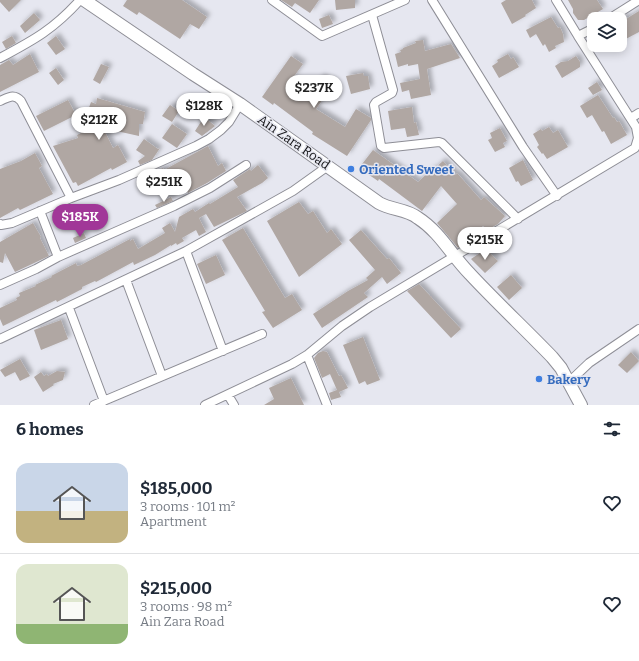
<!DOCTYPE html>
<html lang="en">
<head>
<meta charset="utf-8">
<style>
  :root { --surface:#fff; --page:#f6f6f7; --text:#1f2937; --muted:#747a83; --line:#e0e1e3; --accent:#a13798 }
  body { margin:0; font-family:Bitter,serif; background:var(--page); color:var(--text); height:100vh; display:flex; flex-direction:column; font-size:15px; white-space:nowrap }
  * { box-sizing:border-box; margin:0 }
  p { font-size:13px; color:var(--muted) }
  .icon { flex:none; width:22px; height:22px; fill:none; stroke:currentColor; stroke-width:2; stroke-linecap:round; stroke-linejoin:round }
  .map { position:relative; height:405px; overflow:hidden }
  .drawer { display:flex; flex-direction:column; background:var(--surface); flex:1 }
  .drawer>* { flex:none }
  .buttons { position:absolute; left:587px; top:12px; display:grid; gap:8px }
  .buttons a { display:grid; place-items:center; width:40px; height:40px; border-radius:8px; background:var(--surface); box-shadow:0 2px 10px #0003; font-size:20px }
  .price { position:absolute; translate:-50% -34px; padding:0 9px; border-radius:14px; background:#fff; color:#222; font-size:13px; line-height:26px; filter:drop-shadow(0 1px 2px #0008) }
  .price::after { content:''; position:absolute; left:50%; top:24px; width:12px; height:9px; margin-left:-6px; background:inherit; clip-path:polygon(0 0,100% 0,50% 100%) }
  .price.on { background:var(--accent); color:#fff }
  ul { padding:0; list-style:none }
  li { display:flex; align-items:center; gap:12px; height:100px; padding:0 16px }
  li+li { border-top:1px solid var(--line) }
  li span { display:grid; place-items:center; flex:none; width:112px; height:80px; border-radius:12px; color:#555 }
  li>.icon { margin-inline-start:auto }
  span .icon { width:48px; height:48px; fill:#fffc; stroke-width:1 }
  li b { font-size:17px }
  h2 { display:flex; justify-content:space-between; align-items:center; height:48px; padding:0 16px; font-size:17px }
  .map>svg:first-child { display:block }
  .building { fill:#b0a7a3; filter:url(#shadow) }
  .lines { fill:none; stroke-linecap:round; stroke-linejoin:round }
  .street-casing { stroke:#8e8e96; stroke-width:10 }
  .primary-casing { stroke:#8e8e96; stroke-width:14 }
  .street { stroke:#fff; stroke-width:8 }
  .primary { stroke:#fff; stroke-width:12 }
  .shop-dot { fill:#3f7fe0; stroke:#e6e7f0; stroke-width:1.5 }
  .labels { text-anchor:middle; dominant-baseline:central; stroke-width:3; stroke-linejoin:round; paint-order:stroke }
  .street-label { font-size:13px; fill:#141417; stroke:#e6e7f0 }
  .shop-label { font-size:13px; font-weight:bold; fill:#366cbe; stroke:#e6e7f0; text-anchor:start }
</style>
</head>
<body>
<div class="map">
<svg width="639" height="405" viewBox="0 0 639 405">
  <defs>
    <filter id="shadow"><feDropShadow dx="3.5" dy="-3.5" stdDeviation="2" flood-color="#0004"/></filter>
  </defs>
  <rect width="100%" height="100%" fill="#e6e7f0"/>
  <path class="building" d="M0,0h21l-12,12 -9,-10z
    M127,0h55l25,17 -8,12 -9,-5 -10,15 -41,-27 -2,3 -14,-9z
    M281,0h38l-9,13 -15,-10 -3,4z
    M335,0h20v8l-19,2z
    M506,0h26l4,8 -11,7 1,1 -14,8 -11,-21z
    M568,0h29l6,9 -19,11h-6l-5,-7v-4z
    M639,11v21l-19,10v-23l4,-3 2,3z
    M34,13l6,7 -15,13 -5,-7z
    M329,15l4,9 -11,4 -3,-9z
    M551,17l7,11 2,-1 3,7 1,8 -9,4 1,2 -7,4 -4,-8 -2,2 -7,-12 -6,4 -4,-8z
    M12,36l4,7 -10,6 -4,-7z
    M56,36l9,13 -9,6 -9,-12z
    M423,40l2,11 26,-7 9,14 -33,11 4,26 -20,4 -2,-9 -7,2 -2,-9 20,-4 -2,-15 -10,2v-2l-10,3 -3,-13 6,-2 -1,-2 3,-1v-1l13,-5 -1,-2z
    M30,54l9,18 -39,20v-27l9,-5 4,5z
    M508,54l3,5 2,-2 6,10 -20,11 -7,-12 6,-4 -1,-2z
    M291,56l12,8 -11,15 19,12 10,-14 12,8 -17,24 29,18 11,-18 15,9v2l-24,36 -35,-22 1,-2 -39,-29 -1,2 -11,-8z
    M576,56l4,6v5l-18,11 -7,-12 6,-4 7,-1z
    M101,64l8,3 -9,17 -7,-4z
    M56,68l8,12 -6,5 -9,-12z
    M363,73l1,3h4l2,13 -19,5 -5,-18z
    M597,82l5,8 -9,5 -5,-7z
    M598,95l15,23 1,-1 3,5 2,-1 8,14 -16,9 -7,-13 -2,1 -10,-17 -5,3 -7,-12z
    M97,98l48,14 -2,12h-4v12l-36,-8 10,20 5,-3 9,17 -15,8 -1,-2 -33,18 -2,-4 -3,1 -20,-37 25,-8 -1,-3 10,-5 4,-12 -5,-2 5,-14 5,2z
    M68,100l8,15 -32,16 -8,-15z
    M170,105l9,6 -7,11 -10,-6z
    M412,107l2,16 2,-1 3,13 -12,2 -2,-9 -14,2 -3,-19z
    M204,117l11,9 -13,10 -7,-5z
    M172,124l15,10 -10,14 -15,-10z
    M549,127l4,6 5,-3 10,17 -21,12 -4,-6 -1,1 -5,-7 2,-2 -6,-11 8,-5 1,2z
    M500,128l7,13 -4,2 2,4 -10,5 -7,-12 4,-2 -2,-5z
    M144,139l14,10 2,-1 -8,12 -12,5 -2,-4 7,-5 -9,-6z
    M208,146l10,20 4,-3 4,8 -19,12 -19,10 -10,-18 -28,12 -5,-11 18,-8 1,2z
    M373,150l45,32 14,-13 1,1 10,-9 13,14 1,-2 24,27 3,-3 21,19 -7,8 -11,6 -4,-4 -19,18 -6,4 -21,-25 20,-19 -16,-18 -19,25 -43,-32 -1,2 -19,-13z
    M35,153l7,13 -3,2 14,26 -33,16 -2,-2 -18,10v-49l21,-8z
    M523,160l10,20 -12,6 -3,-5 -2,1 -7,-14z
    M258,165l10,13 -6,5 -25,14 10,14 -33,16 -8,-13 -7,4 7,14 -7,4 -3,-6 -14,8 2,3 -7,4 -1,-2 -5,3v-1l-16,10 -21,10 -1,-3 -37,20 -1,-1 -13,6v2l-25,13 -1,-2 -53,26 -3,-7v-11l17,-8 -1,-2 4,-2 -1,-3 17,-7 -1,-1 17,-8 -1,-1 25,-13 1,3 4,-1 49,-26v2l3,-2 5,10 27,-16 -3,-5 8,-5 5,9 4,-15 14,-8 2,3 14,-9 1,1 28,-17 -5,-7 17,-11 1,2z
    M171,197l2,4 -16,7 -2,-3z
    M299,202l9,12 5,-3 14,22 4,-4 11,15 -43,33 -32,-56z
    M33,223l8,14 -1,1 9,18 -34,16 -10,-19 -2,10 -3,-1v-20z
    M243,228l42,70 7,-4 10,16 -29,18 -11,-16 3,-1 -43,-71z
    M361,230l26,29 2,-1 12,15 -14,11 -5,-7 -18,16 4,4 -46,31 -9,-14 35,-23 20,-11 -2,-2 9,-8 -26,-30z
    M84,233l2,5 -11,5 -2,-5z
    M486,249l12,12 -13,12 -14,-14z
    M216,255l9,20 -19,9 -9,-20z
    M511,275l11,13 -13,12 -12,-13z
    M419,284l42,45 -10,9 -44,-47z
    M61,320l7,19 -27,11 -7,-20z
    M363,337l17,43 -13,5 -2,-4 -6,3 -16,-39z
    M323,351l4,1 12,24 2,-1 7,13 -9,4 2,5 -10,3 -2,-7 8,-3 -7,-16 -8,4 -8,-20 4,-5z
    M631,352l8,9 -12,12 -9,-8z
    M20,359l10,17 -10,5 -5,-9 -10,5 -5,-7z
    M57,371l8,1 -2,8 -10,4 1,1 -11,7 -9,-15 7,-5 3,4 3,-2 1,2z
    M291,378l13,27h-40l10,-6 -5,-11z"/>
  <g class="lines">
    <defs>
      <path id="street" d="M272,0l50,36 83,-36
        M432,0l91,147 34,49
        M556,0l22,36 16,-8
        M372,15l21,75 -1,3 -16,9 -2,3 7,41 3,2 55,-6 3,1 76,76
        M609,19l30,-19
        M0,58c34,-18 54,-29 80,-58
        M0,101c9,-4 14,-8 21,0l50,97
        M631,118l8,-5
        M40,211l18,46
        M0,224l1,1 11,-2 59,-25 48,-18 77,-34 13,-7 12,-9 8,-8 11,-18
        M186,251l37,100
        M126,280l36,96
        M0,285l36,-16 22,-12 116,-51 36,-18 36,-23
        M69,308l35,93
        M0,339l186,-88 107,-60 35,-25
        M307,355l20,50
        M569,382l20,-19 50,-34
        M228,395l6,10
        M94,405l168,-71
        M205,405l87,-41 15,-9 35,-29 28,-19 265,-159 3,-10 -2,-11 -58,-91"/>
      <path id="primary" d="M84,0l109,74 47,30 139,99c12,7 28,6 39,15 22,14 34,38 52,56 26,28 55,55 82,83l9,11 20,37"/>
    </defs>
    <use href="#street" class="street-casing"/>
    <use href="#primary" class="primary-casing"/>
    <use href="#street" class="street"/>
    <use href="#primary" class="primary"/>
  </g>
  <g class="shop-dot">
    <circle cx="351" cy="169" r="4"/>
    <circle cx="539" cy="379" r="4"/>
  </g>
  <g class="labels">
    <g class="street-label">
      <text transform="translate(294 142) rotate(35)">Ain Zara Road</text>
    </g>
    <g class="shop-label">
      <text x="359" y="169">Oriented Sweet</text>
      <text x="547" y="379">Bakery</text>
    </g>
  </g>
</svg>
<div class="buttons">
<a><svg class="icon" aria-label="layers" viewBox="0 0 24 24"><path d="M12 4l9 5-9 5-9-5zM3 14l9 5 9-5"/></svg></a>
</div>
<b class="price" style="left:314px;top:109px">$237K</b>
<b class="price" style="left:204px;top:127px">$128K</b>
<b class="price" style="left:99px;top:141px">$212K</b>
<b class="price" style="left:164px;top:203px">$251K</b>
<b class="price on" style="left:80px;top:238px">$185K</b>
<b class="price" style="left:485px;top:261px">$215K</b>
</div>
<section class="drawer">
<h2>6 homes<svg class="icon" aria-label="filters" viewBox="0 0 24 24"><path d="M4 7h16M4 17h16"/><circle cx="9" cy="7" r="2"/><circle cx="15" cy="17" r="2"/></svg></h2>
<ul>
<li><span style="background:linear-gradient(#c9d6e8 60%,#c2b280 0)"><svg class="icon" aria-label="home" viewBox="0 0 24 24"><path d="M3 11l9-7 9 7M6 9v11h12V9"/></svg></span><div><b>$185,000</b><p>3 rooms · 101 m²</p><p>Apartment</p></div><svg class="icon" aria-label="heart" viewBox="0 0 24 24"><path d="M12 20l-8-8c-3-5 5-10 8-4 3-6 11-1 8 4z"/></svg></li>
<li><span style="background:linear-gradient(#dfe7d0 75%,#8fb573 0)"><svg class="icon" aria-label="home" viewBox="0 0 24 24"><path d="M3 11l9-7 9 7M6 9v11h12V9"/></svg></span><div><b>$215,000</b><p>3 rooms · 98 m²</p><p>Ain Zara Road</p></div><svg class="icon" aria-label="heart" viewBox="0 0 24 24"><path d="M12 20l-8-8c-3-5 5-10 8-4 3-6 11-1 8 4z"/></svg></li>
</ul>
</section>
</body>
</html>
